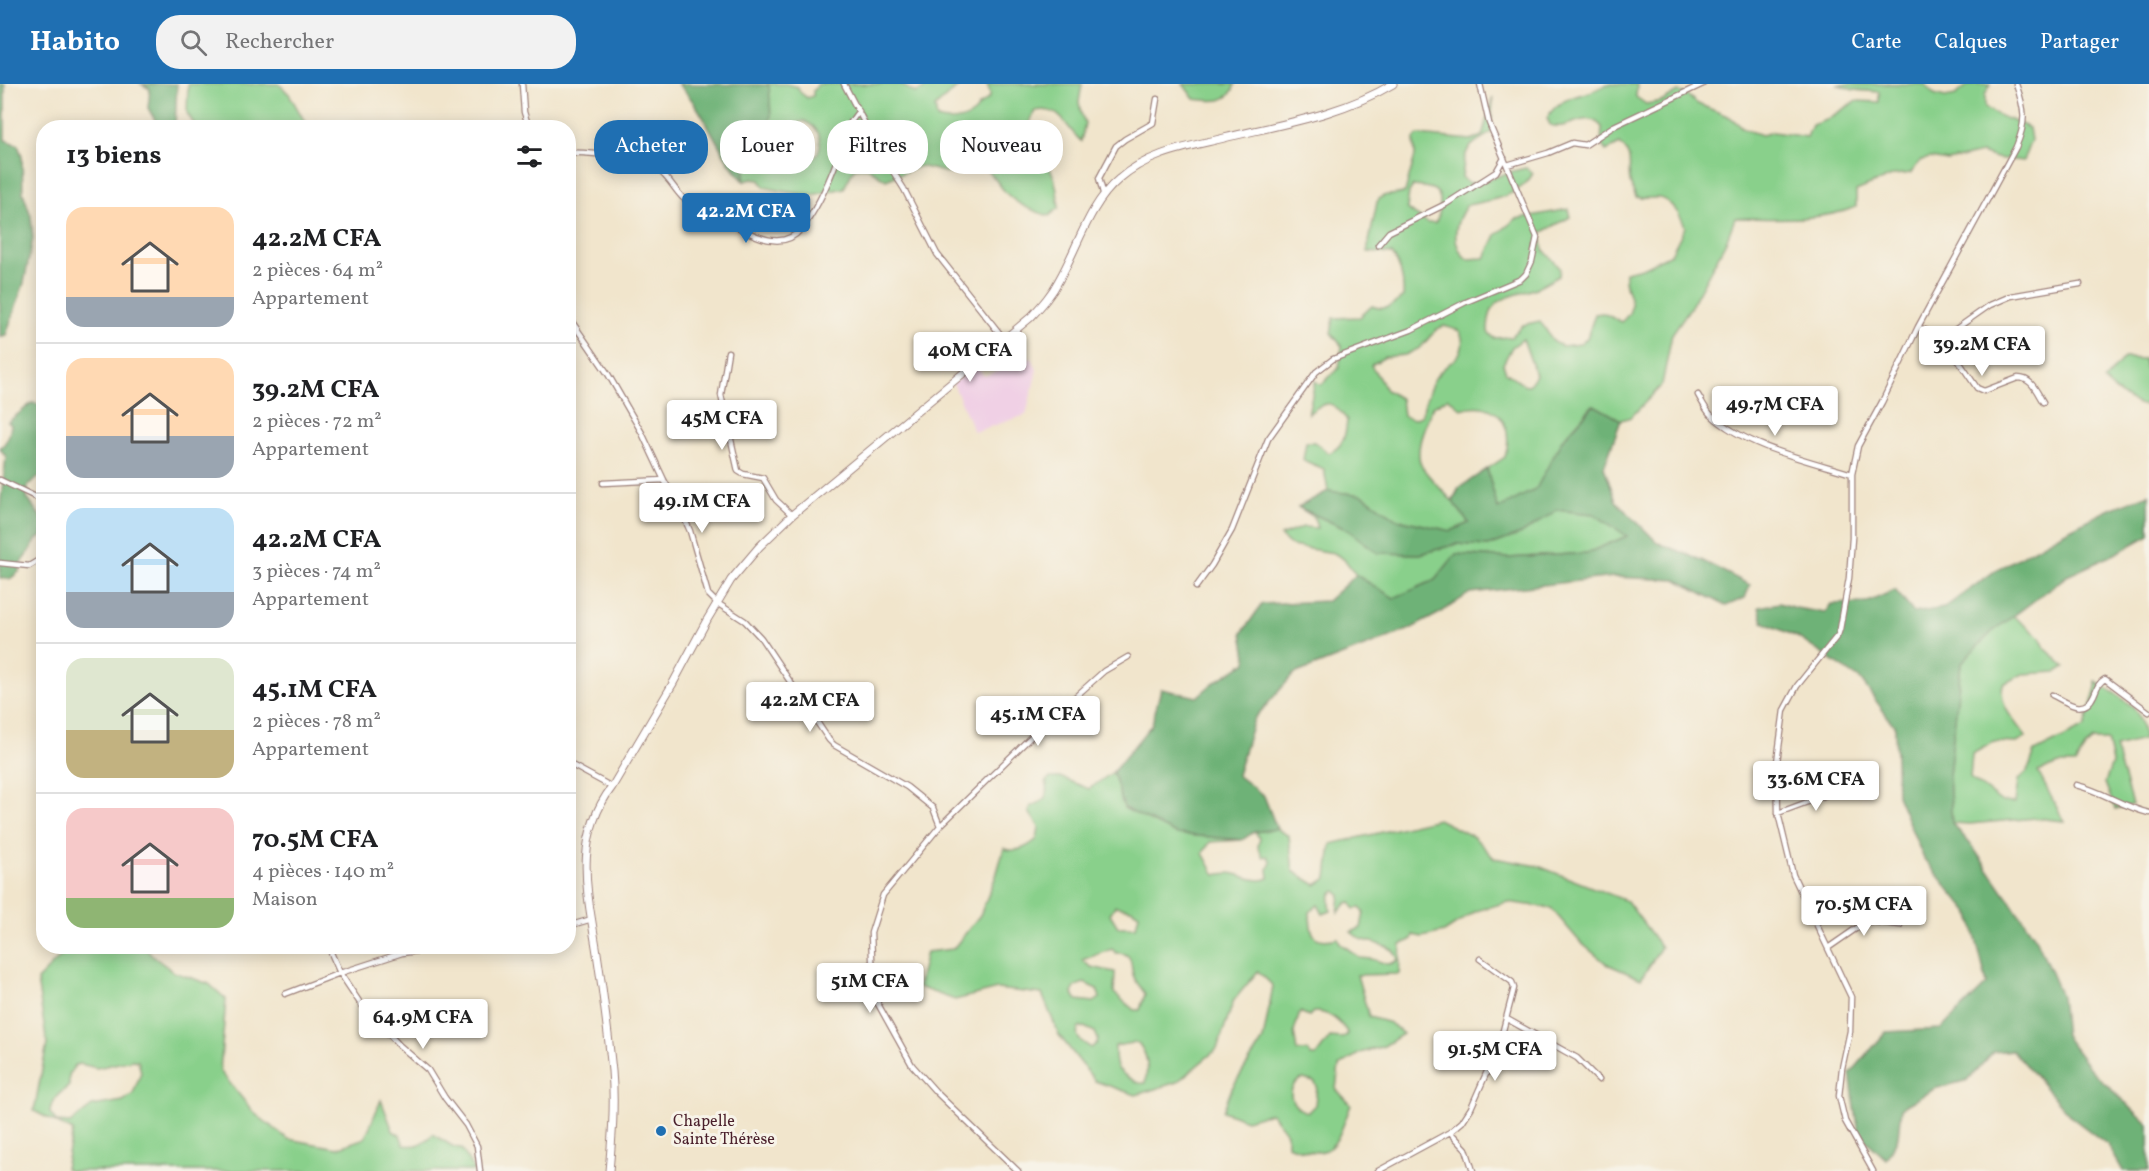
<!DOCTYPE html>
<html lang="fr">
<head>
<meta charset="utf-8">
<style>
  :root { --surface:#fff; --page:#f2f2f2; --text:#202124; --muted:#757577; --line:#e0e0e0; --accent:#1f6fb2 }
  body { margin:0; font-family:Vollkorn,serif; background:var(--page); color:var(--text); height:100vh; display:flex; flex-direction:column; font-size:22px; white-space:nowrap }
  * { box-sizing:border-box; margin:0 }
  p { font-size:20px; color:var(--muted) }
  .icon { flex:none; width:33px; height:33px; fill:none; stroke:currentColor; stroke-width:2; stroke-linecap:round; stroke-linejoin:round }
  .map { position:relative; flex:1; overflow:hidden }
  .drawer { position:absolute; left:36px; top:36px; width:540px; height:834px; display:flex; flex-direction:column; background:var(--surface); border-radius:24px; box-shadow:0 3px 15px #0003 }
  .drawer>* { flex:none }
  .banner { position:absolute; left:594px; top:36px; width:570px; height:54px; display:flex; gap:12px }
  .price { position:absolute; translate:-50% -51px; padding:0 14px; border-radius:6px; background:#fff; color:#222; font-size:20px; line-height:39px; filter:drop-shadow(0 2px 3px #0008) }
  .price::after { content:''; position:absolute; left:50%; top:36px; width:18px; height:14px; margin-left:-9px; background:inherit; clip-path:polygon(0 0,100% 0,50% 100%) }
  .price.active { background:var(--accent); color:#fff }
  ul { padding:0; list-style:none }
  li { display:flex; align-items:center; gap:18px; height:150px; padding:0 30px }
  li+li { border-top:2px solid var(--line) }
  li span { display:grid; place-items:center; flex:none; width:168px; height:120px; border-radius:18px; color:#555 }
  li>.icon { margin-inline-start:auto }
  span .icon { width:72px; height:72px; fill:#fffc; stroke-width:1 }
  li b { font-size:26px }
  h2 { display:flex; justify-content:space-between; align-items:center; height:72px; padding:0 30px; font-size:26px }
  .chip { padding:0 21px; border-radius:24px; background:var(--surface); box-shadow:0 3px 15px #0003; font-size:21px; line-height:54px }
  .chip.active { background:var(--accent); color:#fff }
  header { display:flex; align-items:center; gap:36px; box-sizing:border-box; height:84px; padding:0 30px; background:var(--accent); color:#fff }
  header strong { font-size:28px }
  nav { display:flex; gap:33px; margin-inline-start:auto; font-size:21px }
  .search { width:420px; height:54px; background:var(--page); display:flex; align-items:center; gap:15px; box-sizing:border-box; padding:0 21px; border-radius:24px; color:var(--muted); font-size:22px }
  .map>svg:first-child { display:block }
  .built { fill:#f0d0e5 }
  .green { fill:#89d08b; stroke:#6a785b; stroke-width:1.5; fill-rule:evenodd }
  .forest { fill:#6eb277; stroke:#5c6851; stroke-width:1.5 }
  .lines { fill:none; stroke-linecap:round; stroke-linejoin:round }
  .street-casing { stroke:#9e827c; stroke-width:7 }
  .secondary-casing { stroke:#9e827c; stroke-width:9 }
  .street { stroke:#fff; stroke-width:4.5 }
  .secondary { stroke:#fff; stroke-width:7 }
  .poi-dot { fill:#1f6fb2; stroke:#f7f3e8; stroke-width:2 }
  .labels { text-anchor:middle; dominant-baseline:central; stroke-width:6; stroke-linejoin:round; paint-order:stroke }
  .poi-label { font-size:16px; fill:#4a1f2b; stroke:#f7f3e8; text-anchor:start }
</style>
</head>
<body>
<header>
<strong>Habito</strong>
<div class="search"><svg class="icon" aria-label="search" viewBox="0 0 24 24"><circle cx="10" cy="10" r="6"/><path d="M15 15l6 6"/></svg>Rechercher</div>
<nav><a>Carte</a><a>Calques</a><a>Partager</a></nav>
</header>
<div class="map">
<svg width="2149" height="1087" viewBox="0 0 2149 1087">
  <rect width="100%" height="100%" fill="#f7f3e8"/>
  <filter id="ink" filterUnits="userSpaceOnUse"><feTurbulence type="fractalNoise" baseFrequency=".0167" numOctaves="2"/><feDisplacementMap in="SourceGraphic" scale="12" xChannelSelector="R" yChannelSelector="G"/><feConvolveMatrix kernelMatrix="1 2 1 2 8 2 1 2 1" color-interpolation-filters="sRGB"/></filter>
  <filter id="wash" filterUnits="userSpaceOnUse"><feTurbulence type="fractalNoise" baseFrequency=".008" numOctaves="4" result="noise"/><feDisplacementMap in="SourceGraphic" scale="24" xChannelSelector="R" yChannelSelector="G"/><feGaussianBlur stdDeviation="1.35" result="paint"/><feColorMatrix in="noise" values="0 0 0 0 0 0 0 0 0 0 0 0 0 0 0 0 0 1.4 0 .05"/><feComposite in="paint" operator="in"/></filter>
  <g filter="url(#wash)">
    <rect width="100%" height="100%" fill="#f1e5cc"/>
    <path class="built" d="M1032,274l5,12 -11,45 -52,17 -21,-49 24,-17 7,10z"/>
    <path class="green" d="M188,0h91l10,10 19,33h-112l-9,-14z
      M767,0h19l12,3 2,5 7,6 6,-2v-5l5,-7h82l15,9 9,-4 3,-5h34l-26,23 2,12c12,4 26,2 36,-5 3,-1 4,-6 6,-8 10,-10 15,-5 8,-22h95l-3,18 2,11 4,10 -4,18c-17,-15 -19,-35 -46,-30 -9,15 -8,30 4,45 5,6 11,11 14,19 4,10 5,22 6,33l-10,8c-15,-5 -30,-10 -42,-22 -12,-13 -16,-26 -34,-31l-10,8 -11,3 -32,-8 -34,14 -20,-13 -12,2 -10,19 -36,8 -44,-9 -4,-7 -8,-1 -8,2 2,-25 17,-19 7,-21zM804,37c22,10 21,32 1,44 -12,-2 -17,-9 -29,-13l-1,-3 12,-23z
      M1183,0h52c-5,21 -24,17 -41,15z
      M1607,0h30l-1,13 10,7 17,-3 15,-9 6,1 14,11 32,13 14,12 18,6 11,-3 34,5 5,-12 14,-5 30,-19 23,1v-10l-26,-2 -16,-6h88l9,10 11,3 11,-2 13,-11h22l-6,11v12c13,11 29,13 44,21l2,12 -8,21 -27,-3 -15,-5 -33,8 -18,-3 -9,2 -10,13 -17,2 -38,16v16c-38,15 -81,11 -121,11l-9,24 -36,66 -18,26 -10,51 -31,32 -10,3 -28,-15 -31,35 -26,50 -38,19 -11,-40 18,-12c10,-32 -9,-59 -44,-48l-13,-11 -15,8c-7,17 -19,42 -12,59 3,7 25,29 31,36l7,-13 -6,14 16,21 -18,8 -54,-12 -35,-24 -34,-4 -4,-22 -21,-9 3,-18h8l15,11c14,-6 17,-18 18,-33 -15,-19 -19,-22 -39,-6l7,-33 6,4 18,-17 3,-22 -11,-13 3,-15 26,-1 12,-11c14,6 20,-1 31,-9 1,-15 -2,-31 -11,-43l-25,-2 10,-50c8,-12 17,-4 28,-10l10,-36 -1,-17 4,-4 53,5 11,-4 11,-39 -2,36c-26,15 -25,14 -29,44l6,6c20,0 38,-12 58,-15l7,5c-11,23 -43,28 -66,32 -13,17 -17,40 0,54l18,-1 11,-23 20,-16 52,-10 2,8 -29,16 2,16 17,19 -1,8c-8,4 -17,10 -25,13 -28,10 -46,7 -46,43l6,6 17,-1 12,-12 17,-4 14,21 8,4 19,-2 6,-6 8,-24 8,-1 18,9c22,-18 1,-28 4,-50l17,-4 29,-14 14,-27c-3,-10 -14,-26 -25,-29 -8,-1 -16,2 -24,-1 -2,-5 -5,-10 -6,-15 -3,-15 5,-25 -10,-38l-14,7 -5,-7 1,-17c-16,-19 -33,5 -52,-2l-3,-7c15,-26 39,-20 60,-34zM1413,102c14,1 29,1 27,19 0,7 -1,12 -5,18h-8c-7,-7 -14,-8 -20,-15l2,-16zM1444,242l16,5c11,28 -16,30 -26,49 -6,11 -9,24 -13,36l-8,3 -10,-3 -2,-17 -15,-9 -15,-25 14,-8 20,-2 15,-7 17,-19zM1523,255l13,36 -7,10c-11,0 -14,-9 -23,-12l-3,-9 9,-17z
      M2124,274l20,1 2,10h3v38c-19,-4 -31,-13 -45,-26z
      M1298,423l50,23 30,23 42,1 37,-10 31,2 33,-12 36,-24 37,4 34,22 -41,17 -78,5 -53,-4 -21,26 -41,19 -38,-24 -11,-15 -11,-7 -42,-7 -12,-10 23,-9 14,1 -3,-11z
      M2013,532l27,21 5,11 20,19 -8,5 -34,2 -20,10c-5,22 11,36 23,53l-9,6 -23,-1 -22,12 -2,24 32,24 13,1 3,-23 9,-8 8,-20 50,-25 11,-40v-5c25,16 49,24 47,58l-28,7 17,58 -17,4 -10,-26 7,-20 -5,-23h-14l-8,8 -10,16h-16l-21,8 26,49 -28,-3 -66,6 -18,-1 -3,-47 12,-113 31,-31z
      M1113,688l11,36 52,26 66,6 -32,2 -7,11 12,22c7,-1 15,-3 20,-1 11,3 23,9 34,4l-1,-9 3,-7 -4,-6 -4,1 -5,-10 2,-9 -6,-6 23,-3 12,7 4,35 23,14 11,-7 4,-34 107,-25 36,18 20,21 44,8 89,35 34,46 -20,32 -34,-15 -27,-22 -29,-34 -44,-6 -31,9 -32,21 -22,5 -9,-2 -1,4 -11,6 -2,29 -42,1 12,42 21,6 13,11 -19,12 -24,7 -21,13 -3,23 15,16c-16,40 -16,58 -64,40v-12l-16,-20 -25,7 -23,-9 9,-23 31,-48 10,-54 -15,-15 -24,29 -17,49 -40,33 -41,13 -41,-14 -36,-46 -17,-41 -45,-5 -42,11 -37,-13 8,-35 27,-3 27,-34 16,-39 8,-28c11,6 24,-1 33,-9l2,-12 -10,-15 2,-6c15,-5 19,-10 15,-25l4,-3h12l27,11zM1336,807l4,4 -2,18 9,-10 4,-1 3,7 6,-1 4,4 -3,16 -10,4c4,3 8,7 13,8 12,4 31,5 34,20 -11,7 -13,3 -23,0 -5,-2 -10,-1 -15,-2 -5,-2 -12,-11 -20,-14l-2,-6c-24,6 -28,-2 -28,-26l8,-7 5,9 8,-3c-1,-8 -4,-17 5,-20zM1115,822l16,3 8,5 -3,13h-18l-8,-13zM1112,865l4,4c20,-1 13,14 18,24 2,6 8,11 11,17l-5,16h-6l-20,-17 1,-21 -24,-5 -9,-7zM1084,899l13,6 3,9 -6,4 -17,-2 -5,-7 4,-7zM1300,928l9,4 4,-4c16,-1 26,8 34,20v3l-5,3 -12,-1 -14,19h-5l-3,-5h-11l-3,-19zM1084,943l11,5 3,7 -1,4 -6,5c-7,-6 -18,-9 -12,-20zM1133,959l6,1c10,13 9,23 6,39 -6,1 -9,-1 -14,-4 -17,-9 -16,-15 -16,-33zM1303,995l11,3 3,4 -2,19 -7,7c-20,-4 -23,-27 -5,-33z
      M71,862l74,1 9,10 20,15 35,12 17,15 -6,72 34,42 34,26 49,9 28,-10 16,-38 12,31 7,4 4,10c13,2 20,-1 29,-11l19,12 10,3 12,22h-405l-4,-3 8,-37 -39,-20 13,-67 -10,-64zM132,976l6,1 3,11 -8,22 -10,7 -31,5 -22,17 -13,-1 -7,-9c0,-13 10,-20 19,-27v-11l6,-10 5,-1 17,4z"/>
    <path class="forest" d="M0,0h5v56l13,5 4,11 1,36 8,24 2,23 -9,44 -18,52 -6,2z
      M141,0h36l-2,43h-16l-11,-19 2,-19z
      M678,0l91,1 2,31 -8,21 -17,19 -2,25c-6,-7 -12,-14 -17,-22 -17,-27 -26,-52 -49,-75z
      M32,319l11,2v69l-15,12 -1,12 16,22v16l-6,3c-6,12 -12,17 -18,27l1,5 -10,8 -10,-1v-71l6,-50 -6,-9c8,-6 10,-14 11,-23l-3,-3z
      M1594,321l27,15 -17,47 12,34 42,42 43,17 49,25 -5,13 -19,8 -49,-26 -63,-3 -144,16 -30,20 -32,17 -114,44 -40,45 -17,56 27,21 13,33 -23,3 -12,8 -66,-6 -52,-26 -11,-36 39,-48 9,-35 36,8 16,-14 34,-21 -5,-29 20,-29 65,-3 29,-26 38,23 41,-18 21,-26 53,4 78,-5 40,-17 -33,-22 -37,-4 -36,24 -33,12 -31,-2 -37,10 -42,-1 -30,-23 -50,-23 30,-16 34,4 35,24 54,12 18,-8 -16,-21 6,-14 28,-19 11,40 38,-20 26,-49z
      M2149,410v41l-34,19 -48,22 -75,56 -31,31 -12,113 3,47 20,23 65,94 24,56 4,40 26,34 58,55v46h-26l-15,-26 -37,-28 -59,-67 -19,2 -25,28 -34,9 -33,19 -3,29 -12,22 -27,-25 -9,-60 36,-42 55,-3 46,-45 -17,-70 -46,-55 -27,-64 -2,-68 -34,-47 -64,-43 -34,-15 -4,-15 20,-4 17,5 29,5 6,-9 35,-1 29,-13 19,23 30,-5 51,-37 67,-38 48,-24z"/>
  </g>
  <g filter="url(#ink)">
    <g class="lines">
      <defs>
        <path id="street" d="M522,0l2,28 5,16
          M844,0l31,59 29,46 33,65 67,85
          M568,69c24,-1 69,5 90,17 10,6 16,19 24,27 11,10 27,16 40,22 22,11 58,36 79,10 16,-19 27,-45 36,-69 6,-17 9,-35 22,-49
          M1507,81l41,-12 24,-10 13,2 29,-19 89,-42
          M1103,109l-4,-15 17,-32 9,-7 28,-16 4,-24
          M1378,161l11,-13 57,-28 50,-32 8,-14
          M568,232l40,58 34,59 22,47 18,33 8,18 18,63 9,9 28,18 16,17 68,102 5,5 73,42 26,21 7,18
          M1918,243l25,11 34,50 7,3 34,-13c14,0 18,13 25,24
          M1943,254l47,-33 21,-9 69,-12
          M728,268l-7,43 17,76 5,3 20,4 13,22 16,15
          M1698,311c4,7 8,15 13,20 35,32 96,45 141,59
          M0,396l44,21
          M603,399l61,-3
          M0,479l29,3 15,-9
          M1196,503l16,-22 20,-35 36,-91 48,-67 17,-13 78,-29 55,-28 55,-23 5,-5 6,-13 5,-24 -48,-114 -9,-39
          M2052,611c15,7 32,22 42,0 3,-7 4,-12 11,-16l44,33
          M568,679l44,24
          M2076,701c26,6 47,22 73,28
          M1778,729l67,-25
          M568,842l24,-7
          M328,862l12,27 20,30 39,42 29,25 17,28 21,27 11,21 3,25
          M1828,864l39,-27 33,4
          M285,910l55,-21 62,-20 54,-7
          M1507,935l70,39 22,22
          M1450,1048l16,17 7,22
          M1018,1087l-82,-79 -24,-27 -34,-61 -5,-21 -2,-50 12,-38 57,-69 95,-93 69,-62 24,-14
          M1378,1087l72,-39 12,-10 9,-14 29,-66 14,-54 -2,-6 -32,-23
          M1873,1087l-28,-50 -6,-25 3,-28 8,-37 1,-34 -58,-122 -15,-62 -1,-51 7,-52 13,-24 41,-51 2,-6 9,-51 3,-40v-64l6,-28 24,-44 36,-75 98,-180c11,-26 9,-37 0,-63"/>
        <path id="secondary" d="M609,1087c3,-33 6,-67 3,-100 -4,-39 -9,-79 -15,-118 -9,-59 -25,-113 15,-166l60,-102 35,-65 24,-40 28,-33 33,-32 239,-198c11,-12 21,-23 28,-37 19,-33 30,-76 60,-101 29,-26 68,-32 105,-41 58,-14 117,-23 169,-54"/>
      </defs>
      <use href="#street" class="street-casing"/>
      <use href="#secondary" class="secondary-casing"/>
      <use href="#street" class="street"/>
      <use href="#secondary" class="secondary"/>
    </g>
  </g>
  <circle class="poi-dot" cx="661" cy="1047" r="6"/>
  <g class="labels">
    <g class="poi-label">
      <text x="673" y="1038">Chapelle<tspan x="673" dy="18">Sainte Thérèse</tspan></text>
    </g>
  </g>
</svg>
<b class="price active" style="left:746px;top:160px">42.2M CFA</b>
<b class="price" style="left:1982px;top:293px">39.2M CFA</b>
<b class="price" style="left:970px;top:299px">40M CFA</b>
<b class="price" style="left:1775px;top:353px">49.7M CFA</b>
<b class="price" style="left:722px;top:367px">45M CFA</b>
<b class="price" style="left:702px;top:450px">49.1M CFA</b>
<b class="price" style="left:810px;top:649px">42.2M CFA</b>
<b class="price" style="left:1038px;top:663px">45.1M CFA</b>
<b class="price" style="left:1816px;top:728px">33.6M CFA</b>
<b class="price" style="left:1864px;top:853px">70.5M CFA</b>
<b class="price" style="left:870px;top:930px">51M CFA</b>
<b class="price" style="left:423px;top:966px">64.9M CFA</b>
<b class="price" style="left:1495px;top:998px">91.5M CFA</b>
<div class="banner">
<a class="chip active">Acheter</a>
<a class="chip">Louer</a>
<a class="chip">Filtres</a>
<a class="chip">Nouveau</a>
</div>
<section class="drawer">
<h2>13 biens<svg class="icon" aria-label="filters" viewBox="0 0 24 24"><path d="M4 7h16M4 17h16"/><circle cx="9" cy="7" r="2"/><circle cx="15" cy="17" r="2"/></svg></h2>
<ul>
<li><span style="background:linear-gradient(#ffd9b3 75%,#9aa5b1 0)"><svg class="icon" aria-label="home" viewBox="0 0 24 24"><path d="M3 11l9-7 9 7M6 9v11h12V9"/></svg></span><div><b>42.2M CFA</b><p>2 pièces · 64 m²</p><p>Appartement</p></div></li>
<li><span style="background:linear-gradient(#ffd9b3 65%,#9aa5b1 0)"><svg class="icon" aria-label="home" viewBox="0 0 24 24"><path d="M3 11l9-7 9 7M6 9v11h12V9"/></svg></span><div><b>39.2M CFA</b><p>2 pièces · 72 m²</p><p>Appartement</p></div></li>
<li><span style="background:linear-gradient(#bfe0f5 70%,#9aa5b1 0)"><svg class="icon" aria-label="home" viewBox="0 0 24 24"><path d="M3 11l9-7 9 7M6 9v11h12V9"/></svg></span><div><b>42.2M CFA</b><p>3 pièces · 74 m²</p><p>Appartement</p></div></li>
<li><span style="background:linear-gradient(#dfe7d0 60%,#c2b280 0)"><svg class="icon" aria-label="home" viewBox="0 0 24 24"><path d="M3 11l9-7 9 7M6 9v11h12V9"/></svg></span><div><b>45.1M CFA</b><p>2 pièces · 78 m²</p><p>Appartement</p></div></li>
<li><span style="background:linear-gradient(#f6c9c9 75%,#8fb573 0)"><svg class="icon" aria-label="home" viewBox="0 0 24 24"><path d="M3 11l9-7 9 7M6 9v11h12V9"/></svg></span><div><b>70.5M CFA</b><p>4 pièces · 140 m²</p><p>Maison</p></div></li>
</ul>
</section>
</div>
</body>
</html>
